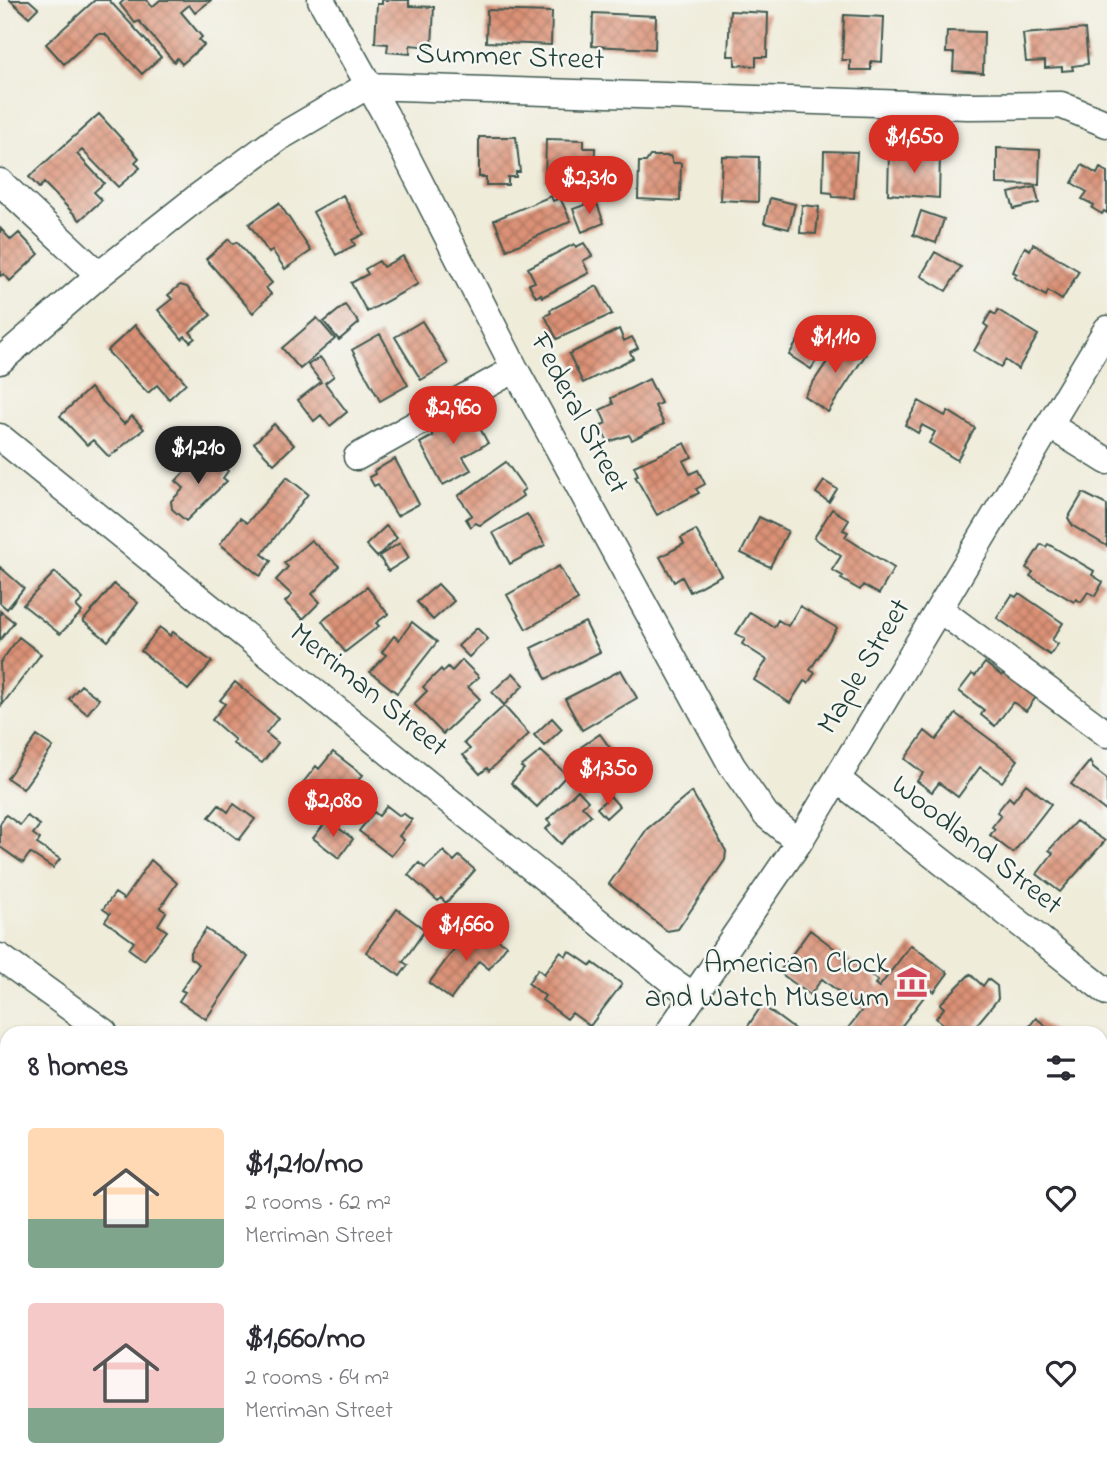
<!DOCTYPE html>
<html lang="en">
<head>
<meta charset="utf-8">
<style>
  :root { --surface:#fff; --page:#f7f7f7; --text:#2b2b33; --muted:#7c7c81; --accent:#d93025 }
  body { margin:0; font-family:"Indie Flower",sans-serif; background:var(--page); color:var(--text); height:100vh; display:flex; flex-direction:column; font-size:26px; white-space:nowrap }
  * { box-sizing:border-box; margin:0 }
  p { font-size:23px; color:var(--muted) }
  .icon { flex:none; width:38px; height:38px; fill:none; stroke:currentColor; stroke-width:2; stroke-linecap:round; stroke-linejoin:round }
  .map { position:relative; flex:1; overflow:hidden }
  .side { position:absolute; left:0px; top:1026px; width:1108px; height:450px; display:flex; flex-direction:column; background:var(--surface); border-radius:21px 21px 0 0; box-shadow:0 2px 5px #0004 }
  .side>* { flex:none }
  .price { position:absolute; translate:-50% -60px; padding:0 16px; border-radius:24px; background:var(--accent); color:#fff; font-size:23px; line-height:46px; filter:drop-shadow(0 2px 4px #0008) }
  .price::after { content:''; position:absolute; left:50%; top:42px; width:21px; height:16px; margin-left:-10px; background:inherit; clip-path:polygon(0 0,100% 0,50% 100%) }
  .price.selected { background:#222; color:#fff }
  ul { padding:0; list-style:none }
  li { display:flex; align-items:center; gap:21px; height:175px; padding:0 28px }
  li span { display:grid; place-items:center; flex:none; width:196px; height:140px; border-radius:7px; color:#555 }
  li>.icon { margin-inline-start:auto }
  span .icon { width:84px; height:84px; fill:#fffc; stroke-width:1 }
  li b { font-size:30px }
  h2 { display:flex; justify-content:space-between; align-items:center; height:84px; padding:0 28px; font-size:30px }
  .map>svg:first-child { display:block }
  .building { fill:url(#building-cross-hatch) }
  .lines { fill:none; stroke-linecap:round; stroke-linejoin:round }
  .minor-casing { stroke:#3e574d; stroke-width:29 }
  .minor { stroke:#fff; stroke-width:26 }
  .labels { text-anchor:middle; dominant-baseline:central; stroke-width:5; stroke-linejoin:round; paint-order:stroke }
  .street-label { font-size:30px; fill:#1f3d34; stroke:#f6f6f2 }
  .poi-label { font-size:30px; fill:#1f3d34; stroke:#f6f6f2; text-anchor:end }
</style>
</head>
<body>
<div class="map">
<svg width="1107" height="1475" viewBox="0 0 1107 1475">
  <defs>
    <pattern id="building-cross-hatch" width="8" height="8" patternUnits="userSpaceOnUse" patternTransform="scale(1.75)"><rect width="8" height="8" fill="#db9176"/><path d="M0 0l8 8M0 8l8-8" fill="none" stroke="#b17862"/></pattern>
  </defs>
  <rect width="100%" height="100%" fill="#f6f6f2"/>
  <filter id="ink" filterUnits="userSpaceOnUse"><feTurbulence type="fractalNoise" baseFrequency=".0143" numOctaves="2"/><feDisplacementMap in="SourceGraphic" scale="14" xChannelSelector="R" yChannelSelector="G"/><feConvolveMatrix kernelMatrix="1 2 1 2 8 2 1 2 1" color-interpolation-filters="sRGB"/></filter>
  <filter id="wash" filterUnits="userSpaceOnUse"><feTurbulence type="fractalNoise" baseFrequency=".00686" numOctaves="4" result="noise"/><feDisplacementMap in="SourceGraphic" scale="28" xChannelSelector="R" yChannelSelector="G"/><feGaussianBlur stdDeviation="1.57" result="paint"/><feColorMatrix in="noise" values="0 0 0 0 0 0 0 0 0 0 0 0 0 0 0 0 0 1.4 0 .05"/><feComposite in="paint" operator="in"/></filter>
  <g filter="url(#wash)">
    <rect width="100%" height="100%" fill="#efecda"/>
    <g id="blocks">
      <path class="building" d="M10,0h19l9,8 -9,9z
        M95,0h14l52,57 -19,17 -37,-40h-8l-33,30 -18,-20z
        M124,0h23l5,7 8,-7h51l-16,13 -6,-8 -8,7 21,25 -3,3 5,5 -22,19 -5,-6 -3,4 -35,-41 -4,2 -15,-19z
        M382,0h27v6l25,1 -2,40 -22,-2v9l-23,-2 1,-8 -13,-1 2,-39h5z
        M487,10l65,2 -1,33 -65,-3z
        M730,11l38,2 -1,44h-11v9l-21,-1v-9h-7z
        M593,13l63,3 -1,33 -63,-3z
        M844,15l40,2 -2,45 -11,-1v9h-21v-10h-8z
        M1085,29l3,35 -16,2 1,4 -11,1v-4l-17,1v-7l-19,1 -3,-28z
        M947,31l37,1 -1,41 -30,-2 1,-18h-8z
        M99,114l40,44 -4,4 5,6 -22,19 -36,-37 -5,4 27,29 -10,9 8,8 -22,20 -36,-37 -5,5 -10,-11z
        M479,137h37l4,35h-4v5h-8v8h-22v-8h-7z
        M546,139l38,1v8h11l-1,35 -23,-1 -1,7h-18l1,-8h-8z
        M997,148l43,2 -1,35 -42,-1z
        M824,151l33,1 -3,46 -21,-1 -1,-4 -9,-1z
        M889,153l51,2 -1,43 -51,-4z
        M650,156h20l3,7h8l-1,38 -42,-2 1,-37h7z
        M722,156l37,1 -1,45 -38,-2z
        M1082,165l15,9 3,-6 7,4v41l-3,-2 -2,3 -10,-6 2,-3 -12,-6 5,-7 -15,-9z
        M1035,187l4,16 -25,6 -5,-16z
        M343,195l21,39 -12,6 3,5 -19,10 -23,-43z
        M551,196l2,5 7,-3 11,23 -64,29 -13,-30z
        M770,198l25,6 -6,25 -25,-6z
        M596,201l8,22 -22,9 -9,-23z
        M279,203l32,48 -26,18 -13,-19 -3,3 -20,-29z
        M802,205l17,2 -3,27 -16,-1z
        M921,211l23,8 -8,24 -23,-8z
        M0,228l11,12 8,-7 20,21 -29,27 -6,-7 -4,2z
        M229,239l4,5 4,-2 35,41 -6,5 5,6 -18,19 -47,-54z
        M584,243l8,13 -9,5 6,12 -47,24 -1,-3 -5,3 -7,-13 6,-2 -7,-14 46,-24 2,3z
        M1033,244l46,27 -17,29 -14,-9 -2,5 -32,-19 3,-3 -4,-2 7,-16 5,-9 5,3z
        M935,252l26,15 -15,24 -25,-15z
        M403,256l15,28 -51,28 -16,-29 17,-9 -3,-5 14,-8 4,6z
        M180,285l7,2 24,28 -21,17 5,6 -5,4 -5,-6 -3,3 -24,-29 14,-11 -4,-4z
        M597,286l15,28 -55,25 -12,-23 6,-3 -1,-3z
        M345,305l14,18 -20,17 -15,-18z
        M998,310l40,25 -20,34 -13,-9 -4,7 -27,-16 14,-24 -4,-3 7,-12 5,3z
        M317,318l18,21 -35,30 -18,-21z
        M422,321l26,43 -27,16 -26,-43z
        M135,325l51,58 -17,16 -12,-14 -9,8 -41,-42z
        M619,329l5,12 8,-4 6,11 -8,4 3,6 -50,25 -14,-29z
        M803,332l22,15 -14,22 -22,-14z
        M380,334l28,51 -28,16 -28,-51z
        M843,338l23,16 -38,58 -24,-16z
        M320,357l14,19 -9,7 22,29 -17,14 -9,-11 -7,6 -16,-21 23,-18 -13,-17z
        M649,379l12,24 -6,3 9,18 -32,16 -3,-5 -21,7 -8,-16 6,-3 -6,-13 13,-6 -2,-6z
        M90,388l34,36 8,-8 12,13 -35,28 -16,-17 -6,5 -27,-29z
        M919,401l26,15 3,-5 27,17 -18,32 -28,-17 6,-11 -13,-7 -4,8 -13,-8z
        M456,414l4,7 12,-7 16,29 -25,14 8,13 -28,15 -23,-42 13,-7 -4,-7z
        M274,424l20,21 -20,19 -20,-21z
        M685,443l7,14 -9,4 7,13 8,-4 7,14 -9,5 3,4 -42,22 -22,-39 3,-1 -4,-9z
        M208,453l20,18 -5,7 4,3 -41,40 -14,-12 -1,-8 13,-13 -8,-7 15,-16 3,3z
        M395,459l24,45 -22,12 -19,-32 -4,2 -5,-9 6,-3 -1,-3z
        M506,462l19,27 -4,3 2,4 -43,29 -5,-2 -4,4 -5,-8 6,-4 -14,-19z
        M287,477l21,17 -46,60 9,7 -11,15 -40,-32 20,-26 7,5z
        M824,481l13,8 -8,13 -13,-9z
        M1083,493l24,12v41l-34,-20 -5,-8z
        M832,509l17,11 -6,10 5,2 -3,5 49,31 -15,26 -16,-9 -3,5 -19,-11 2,-3 -11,-6 9,-14 -27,-18z
        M527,514l18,31 -35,19 -17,-31z
        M759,517l29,14 -18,36 -29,-14z
        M386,526l11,12 -20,19 -11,-12z
        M696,530l25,45 -31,17 -8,-15 -8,5 -14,-25 24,-13 -3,-6z
        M311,540l28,26 -27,28 8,8 -17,17 -18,-17 7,-7 -16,-15 12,-13 -4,-4z
        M400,543l9,15 -21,13 -9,-15z
        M1041,544l5,3 2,-3 46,27 -2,4 11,7 -8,14 -7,-4 -7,10 -5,-3 -2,3 -44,-26 3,-4 -7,-4z
        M559,566l19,34 -52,29 -19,-34z
        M0,567l24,21 -17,21 -7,-6z
        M55,572l28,27 -7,7 6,6 -22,22 -37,-29z
        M114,584l24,19 -30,38 -25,-20z
        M438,584l16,17 -21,19 -16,-18z
        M367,587l21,27 -12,9 3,3 -34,26 -23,-31z
        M1019,593l44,30 -11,17 6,4 -8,11 -53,-37 15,-23 4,2z
        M800,606l37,22 -27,42 5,3 -7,10 -4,-2 -14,22 -36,-23 13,-20 -25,-16 3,-5 -9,-5 14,-22 24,15 4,-7 10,6z
        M0,611l14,11 -14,18z
        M412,622l25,20 -40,51 -27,-21 16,-17 -4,-3 12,-16 5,4z
        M585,622l15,30 -54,27 -15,-31z
        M160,627l10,9 3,-4 39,30 -24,28 -47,-39z
        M477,628l11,11 -19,18 -11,-11z
        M19,637l22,17 -39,51 -2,-42z
        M462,660l17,17 -11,10 12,12 -37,35 -29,-30 13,-13 -4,-4 18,-18 2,3 5,-5 4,4z
        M985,663l17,13 8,-12 33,23 -17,24 -13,-9 -18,24 -14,-11 3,-5 -25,-19 13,-17 3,2z
        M621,670l16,28 -55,32 -17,-31z
        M513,673l11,12 -20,20 -12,-13z
        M235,682l43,36 -12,15 12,10 -16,20 -30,-20 3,-3 -23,-20 13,-16 -5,-4z
        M81,685l18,14 -12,15 -18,-15z
        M504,706l25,28 -40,37 -2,-3 -7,6 -17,-19 7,-6 -6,-6z
        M956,714l62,46 -16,22 -22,-15 -22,30 -19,-14 -7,9 -15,-11 6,-8 -18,-14 20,-28 11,9z
        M552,718l10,11 -18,17 -10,-11z
        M600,734l15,21 -19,14 -15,-22z
        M37,736l16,11 -30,42 -16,-11z
        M541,751l26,24 -30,32 -26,-24 13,-14 -3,-2z
        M333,752l30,23 -41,46 -21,-16 4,-5 -4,-3 6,-9 -5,-4 14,-18 3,3z
        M1090,761l3,7 14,11v33l-36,-28z
        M1026,784l25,20 -38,49 -23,-18 5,-6 -3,-2 9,-12 -4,-3 12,-15 4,4z
        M578,790l10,11 -6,5 9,9 -30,29 -15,-15 5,-5 -4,-4z
        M692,792l34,59 -1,9 -47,69 -11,2 -58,-47 38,-55z
        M610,796l9,10 -13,12 -9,-10z
        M234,804l21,15 -16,21 -30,-23 10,-12 9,7z
        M387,806l13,10 3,-3 9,7 -13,16 5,4 -13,16 -32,-25 15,-19 5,4z
        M6,815l14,10 7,-9 13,9 -7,9 7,5 -3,5 23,15 -7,9 -23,-15 -7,10 -23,-16v-23z
        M328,820l25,19 -14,19 -26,-20z
        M1076,821l29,20 -45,51 -23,-18 16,-21 -4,-3z
        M443,851l11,10 5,-5 16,14 -29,33 -5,-5 -3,3 -30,-26 11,-12 6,5z
        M151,860l26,23 -17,25 6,4 -8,13 9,6 -23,29 -15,-11 5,-7 -29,-21 5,-7 -7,-5 12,-16 9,6z
        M397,909l28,21 -22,32 5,3 -8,11 -34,-24z
        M457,910l17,16 -11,13 -8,-7 -5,6 -9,-8 6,-8 -4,-3 7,-8 4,3z
        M206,929l42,28 -42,62 -27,-18 6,-9 -4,-2 18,-26 -9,-6v-6z
        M810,930l68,51 -3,3 4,3 32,-42 37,28 -14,19 -4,-3 -33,43h-52l17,-22 -40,-31 -12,16 -31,-23z
        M486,933l21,12 -18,24 -10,-8 -28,38 -22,-16 26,-35h4l9,-12 10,8z
        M569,951l22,15 2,-3 29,21 -32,42 -18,-13 -5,6 -25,-19 3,-4 -17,-13 10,-14 6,5 16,-22 6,4z
        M970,974l13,12 5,-7 9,7 1,13 -25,30 -5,3h-15l-17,-14 8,-10 -4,-4z
        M762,1005l36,27h-54z
        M1036,1018l18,14h-29z
        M1107,1083v40l-6,8v-45l2,1z
        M0,1276l7,6v52l-4,6 -3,-2z
        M71,1468h34l-6,7h-27l-4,-3z
        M126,1468h26l-6,7h-12z
        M574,1468h95l-6,7h-81z
        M794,1468h32l-6,7h-17z
        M835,1468h27l9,7h-41z
        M1037,1468h39l-3,7h-41z"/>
    </g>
  </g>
  <g filter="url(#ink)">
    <use href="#blocks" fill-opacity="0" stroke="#3e574d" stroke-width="2"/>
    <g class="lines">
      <defs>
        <path id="minor" d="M321,0l64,114 130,255 217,397 34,49 33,27
          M0,182l99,93
          M0,361l99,-86 100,-79 81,-59 87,-51 601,20 93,-1 46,19
          M1049,425l58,36
          M0,437l669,542 25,17
          M357,457l158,-88
          M939,609l168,125
          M837,779l270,213
          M0,957l104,75
          M669,1032l130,-190 308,-513
          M925,1468l9,7
          M333,1475l9,-7
          M467,1475l1,-7"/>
      </defs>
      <use href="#minor" class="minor-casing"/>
      <use href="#minor" class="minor"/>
    </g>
  </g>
  <defs>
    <symbol id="museum-bare" viewBox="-9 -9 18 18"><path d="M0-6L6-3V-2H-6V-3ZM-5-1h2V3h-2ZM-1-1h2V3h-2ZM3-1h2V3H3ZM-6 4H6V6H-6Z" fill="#d1495b" stroke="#f6f6f2" stroke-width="2.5" paint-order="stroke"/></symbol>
  </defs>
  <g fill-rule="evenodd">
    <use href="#museum-bare" x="890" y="960" width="44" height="44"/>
  </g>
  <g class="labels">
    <g class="street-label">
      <text transform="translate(510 58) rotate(2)">Summer Street</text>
      <text transform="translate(578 414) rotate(62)">Federal Street</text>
      <text transform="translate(865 667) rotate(-59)">Maple Street</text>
      <text transform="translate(368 691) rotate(39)">Merriman Street</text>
      <text transform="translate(976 846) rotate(38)">Woodland Street</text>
    </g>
    <g class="poi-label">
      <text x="889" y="965">American Clock<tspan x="889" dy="34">and Watch Museum</tspan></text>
    </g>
  </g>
</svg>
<b class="price" style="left:914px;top:175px">$1,650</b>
<b class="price" style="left:589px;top:216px">$2,310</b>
<b class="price" style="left:835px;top:375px">$1,110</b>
<b class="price" style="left:453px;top:446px">$2,960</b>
<b class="price selected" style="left:198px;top:486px">$1,210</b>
<b class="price" style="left:608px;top:807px">$1,350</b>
<b class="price" style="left:333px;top:839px">$2,080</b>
<b class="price" style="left:466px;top:963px">$1,660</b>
<section class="side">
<h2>8 homes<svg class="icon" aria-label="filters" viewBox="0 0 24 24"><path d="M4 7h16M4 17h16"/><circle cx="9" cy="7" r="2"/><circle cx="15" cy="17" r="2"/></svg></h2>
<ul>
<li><span style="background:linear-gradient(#ffd9b3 65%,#7fa58c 0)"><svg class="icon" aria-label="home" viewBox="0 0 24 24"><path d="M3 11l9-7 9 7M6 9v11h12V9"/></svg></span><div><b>$1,210/mo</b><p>2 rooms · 62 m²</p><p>Merriman Street</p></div><svg class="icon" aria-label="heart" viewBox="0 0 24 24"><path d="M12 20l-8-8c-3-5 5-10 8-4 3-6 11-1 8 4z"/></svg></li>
<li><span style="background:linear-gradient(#f6c9c9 75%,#7fa58c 0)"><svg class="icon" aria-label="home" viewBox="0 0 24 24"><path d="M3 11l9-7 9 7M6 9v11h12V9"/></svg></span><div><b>$1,660/mo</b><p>2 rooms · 64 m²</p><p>Merriman Street</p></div><svg class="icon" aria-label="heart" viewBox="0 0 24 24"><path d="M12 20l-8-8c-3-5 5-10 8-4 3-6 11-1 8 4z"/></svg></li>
</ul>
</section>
</div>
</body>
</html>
